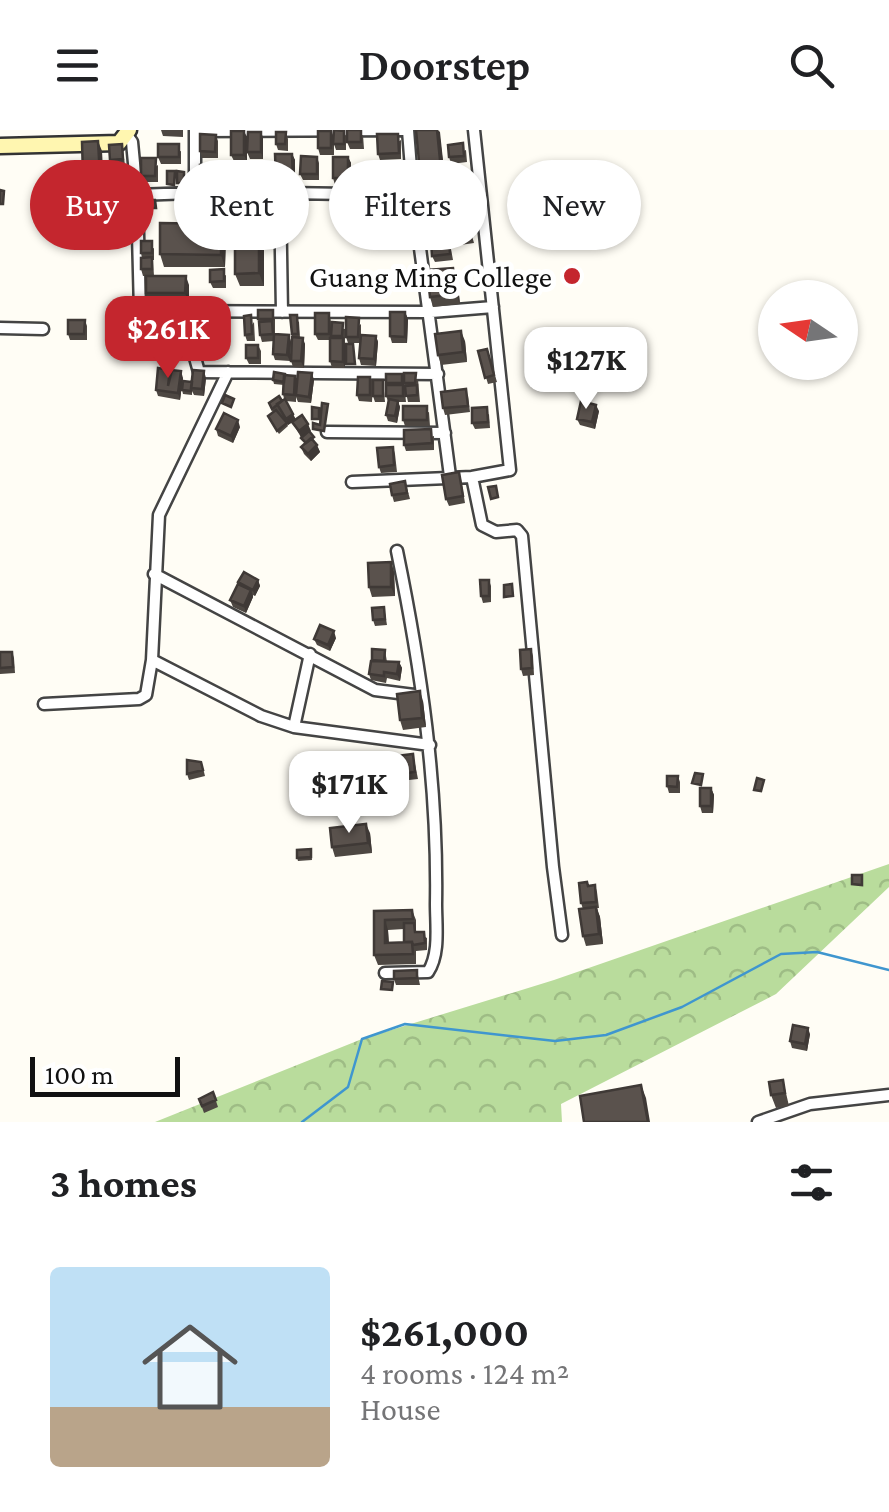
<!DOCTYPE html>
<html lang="en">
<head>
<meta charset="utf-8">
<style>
  :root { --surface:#fff; --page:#f6f6f6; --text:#202124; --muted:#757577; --line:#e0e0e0; --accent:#c4262e }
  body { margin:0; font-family:"Crimson Pro",serif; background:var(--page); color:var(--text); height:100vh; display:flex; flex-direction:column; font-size:38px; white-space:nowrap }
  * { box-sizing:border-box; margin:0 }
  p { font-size:32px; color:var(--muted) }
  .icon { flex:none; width:55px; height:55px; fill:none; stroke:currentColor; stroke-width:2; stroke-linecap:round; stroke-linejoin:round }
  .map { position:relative; height:992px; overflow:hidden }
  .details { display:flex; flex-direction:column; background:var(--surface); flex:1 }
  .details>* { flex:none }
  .hud { position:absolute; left:30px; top:30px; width:830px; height:90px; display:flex; gap:20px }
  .needle { width:65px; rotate:283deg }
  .tools { position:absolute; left:758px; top:150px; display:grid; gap:20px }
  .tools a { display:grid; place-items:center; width:100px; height:100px; border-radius:50%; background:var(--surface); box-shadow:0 2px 8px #0004; font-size:50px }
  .scale { position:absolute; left:30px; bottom:25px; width:150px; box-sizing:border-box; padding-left:10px; border:5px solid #111; border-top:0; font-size:28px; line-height:35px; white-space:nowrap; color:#111; -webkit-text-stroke:8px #fff; paint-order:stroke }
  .price { position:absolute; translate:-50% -85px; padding:0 22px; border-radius:20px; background:#fff; color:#222; font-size:32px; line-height:65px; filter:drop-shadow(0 2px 5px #0008) }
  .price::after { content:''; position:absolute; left:50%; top:60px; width:30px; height:22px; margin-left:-15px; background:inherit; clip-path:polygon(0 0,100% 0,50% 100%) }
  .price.current { background:var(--accent); color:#fff }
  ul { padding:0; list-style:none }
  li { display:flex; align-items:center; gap:30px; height:250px; padding:0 50px }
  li+li { border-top:2px solid var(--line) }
  li span { display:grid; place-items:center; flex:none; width:280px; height:200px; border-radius:10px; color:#555 }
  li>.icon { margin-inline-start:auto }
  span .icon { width:120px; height:120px; fill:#fffc; stroke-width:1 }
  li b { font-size:42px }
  h2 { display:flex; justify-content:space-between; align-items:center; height:120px; padding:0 50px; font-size:42px }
  .tag { padding:0 35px; border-radius:45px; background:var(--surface); box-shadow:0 2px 8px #0004; font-size:35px; line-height:90px }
  .tag.current { background:var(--accent); color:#fff }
  header { display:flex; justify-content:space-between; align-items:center; height:130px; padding:0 50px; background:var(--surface); font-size:45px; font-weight:600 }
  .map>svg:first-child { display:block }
  .forest { fill:url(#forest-crowns) }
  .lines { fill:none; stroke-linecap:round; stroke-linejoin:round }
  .stream { stroke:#3f96cf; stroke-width:2.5 }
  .street-casing { stroke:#444; stroke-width:15 }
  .secondary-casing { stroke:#333; stroke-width:19 }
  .street { stroke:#fff; stroke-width:10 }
  .secondary { stroke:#fff6b0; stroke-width:14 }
  .wall { fill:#4d4742; fill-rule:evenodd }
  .shaded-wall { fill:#3f3936 }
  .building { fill:#5a524d; stroke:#3f3936; stroke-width:2.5 }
  .poi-dot { fill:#c4262e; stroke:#fff; stroke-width:4 }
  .labels { text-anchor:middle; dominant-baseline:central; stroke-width:10; stroke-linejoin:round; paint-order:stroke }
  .poi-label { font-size:30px; fill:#111; stroke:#fff; text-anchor:end }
</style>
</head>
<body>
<header><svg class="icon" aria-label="menu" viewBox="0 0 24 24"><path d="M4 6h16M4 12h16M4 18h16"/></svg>Doorstep<svg class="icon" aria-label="search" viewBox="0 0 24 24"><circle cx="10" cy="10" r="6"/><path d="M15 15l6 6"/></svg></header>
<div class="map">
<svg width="889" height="992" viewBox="0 0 889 992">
  <defs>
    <pattern id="forest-crowns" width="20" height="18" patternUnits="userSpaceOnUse" patternTransform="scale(2.5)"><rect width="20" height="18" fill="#b9dc9c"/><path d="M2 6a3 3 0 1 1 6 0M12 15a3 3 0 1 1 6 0" fill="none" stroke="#9ebc85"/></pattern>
  </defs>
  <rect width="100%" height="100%" fill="#fffdf5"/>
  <path class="forest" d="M889,734v23l-113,107 -215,110 1,18h-407l207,-83 192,-59z"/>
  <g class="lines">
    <path class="stream" d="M302,992l46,-35 14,-48 43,-15 150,17 51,-6 76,-28 99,-53 36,-2 72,18"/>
    <defs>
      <path id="street" d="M408,0l5,65 37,281
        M195,1l207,-1
        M127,5l5,7 5,53 3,116 291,1 62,-5
        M195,63v-63
        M280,64l2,118
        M137,65l81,-3 195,3
        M182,181l17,61 239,2
        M0,198l43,1
        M327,302l118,1
        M472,347l10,48 14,7 21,-2 5,6 31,331 9,68
        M352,352l120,-5 38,-7 -36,-340
        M154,444l221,116 39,5
        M152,530l109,56 33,11 136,18
        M44,574l95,-5 7,-4 6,-35 7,-145 69,-143
        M294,597l16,-73
        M385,843l43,-1c12,-18 8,-46 8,-68 2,-120 -15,-236 -39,-353
        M758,992l52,-18 79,-9"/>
      <path id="secondary" d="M0,16l119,-3 10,-13"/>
    </defs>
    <use href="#street" class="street-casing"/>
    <use href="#secondary" class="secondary-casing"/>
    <use href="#street" class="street"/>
    <use href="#secondary" class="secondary"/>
  </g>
  <path class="wall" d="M161,0h22v7l-20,-1z
    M439,0l6,49 -21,3 -4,-10z
    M331,1l3,6 10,-6 2,6v13h-10l-2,-6v11h-14l-2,-7z
    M261,2l2,6v21h-13l-3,-7z
    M286,2l2,7v12l-10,-1 -2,-6z
    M216,5l2,6v17h-16l-2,-7z
    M363,5l1,14h-14l-3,-7z
    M247,7v24h-13l-3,-6z
    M401,10v19l-21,1 -2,-6z
    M122,14l3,21 -13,2 -2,-7z
    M466,20l1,12 -16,2 -2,-7z
    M102,21l1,31 5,7v17h-21l-3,-7 1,-17 -2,-6z
    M181,21v13h-20l-3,-7z
    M292,24l3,6v25h-17l-2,-6z
    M317,27l2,6v17h-16l-3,-6z
    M348,27l3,6 -1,22h-15l-2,-7z
    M158,35v17h-15l-2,-6z
    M209,36l2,6 -1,13 -9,-1 -2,-6z
    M464,78l10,35 -21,3 -3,-6 -3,-30z
    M259,81l5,13v62h-24l-5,-12z
    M226,106l-1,31h-61l-4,-13z
    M449,108l4,22 -18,2 -3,-6z
    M154,118v12h-1l1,16 35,9v18h-40l-3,-10v-17h-3l-2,-7 1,-11 -1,-5z
    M453,138l4,9 3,27 -27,3 -3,-10z
    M226,145v13h-13l-3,-6z
    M405,182l3,7 -1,24h-15l-2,-7z
    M329,183l3,13 13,3v39h-13l-2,-7v-21h-12l-3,-6z
    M290,185l9,7 1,16 5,6 -1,24 -11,-1 -2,-6 1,-24z
    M275,187v17l14,1 2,7 -1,19 -15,-1 -2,-6 1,-13 -12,1 -2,-7 -2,-16z
    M215,188v19l-14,1 -3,-7z
    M85,190l2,6v14h-17l-2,-6z
    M167,191l-1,21 -15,-1 -2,-6z
    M254,192l1,19h-8l-2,-6z
    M361,194v11l15,1 2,6 -2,24 -15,-1 -2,-7 1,-15h-12l-2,-6z
    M465,211l2,21 -26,3 -3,-10z
    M258,215l3,6v13h-12l-3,-6z
    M487,219l10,33 -9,2 -10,-33z
    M171,243l12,5 -3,22 -22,-4 -2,-6z
    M286,245l9,1 2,5 17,-1 -3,23 -13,-1 -2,-5v5l-10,-1 10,19 12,4 2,8 10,20 -9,9 -7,-7 -3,-7 4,-3 -13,-22 -4,3 -1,-2 1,3 -9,8 -10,-15 4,-7 -3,-5 14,-8 -1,-5 1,-9 -10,-1 -1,-4z
    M370,247l3,6 -1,19 -13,-1 -2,-6z
    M206,248l-2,18 -10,-1 -2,-4v4l-9,-1 -1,-4 10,-7z
    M418,249l2,23h-12l-4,-19 2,19h-8l2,5 -3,16 -9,-2 -2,-6 2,-14 -2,-5v-13z
    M383,250l2,22h-10l-2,-6z
    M468,266l2,16 -25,3 -2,-7z
    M599,281l-4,18 -15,-4 -3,-6z
    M429,282l1,14h-25l-2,-6z
    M489,284l1,14 -15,1 -3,-6z
    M240,297l-7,16 -15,-7 -2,-7z
    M434,306v14l-28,1 -2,-6z
    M393,317l2,7 2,18 -16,1 -2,-6z
    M461,349l4,24 -16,3 -3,-7z
    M405,351l5,18 -16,3 -2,-7z
    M391,432l3,10 1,24 -23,1 -3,-10z
    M258,450l2,6 -5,10 -2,-1v2l-7,16 -13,-6 -3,-7 10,-15 -2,-3z
    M489,450l2,6v16l-8,1 -2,-7z
    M384,477l3,18 -12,1 -2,-6z
    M336,508l-6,13 -13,-6 -3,-6z
    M531,519l2,7 1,19 -11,1 -2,-7z
    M385,520l2,12h12l3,6 -2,13 -13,-3 -1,5 -15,-3 -2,-6z
    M0,522h12l2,6 1,15 -15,1z
    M423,571l3,26 -23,3 -3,-10z
    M413,624l5,25 -18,2 -2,-7z
    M203,638l2,8 -16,4 -2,-6z
    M678,646l2,6v11h-11l-2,-7z
    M711,658l3,7 -1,18h-11l-2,-7z
    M370,703l2,20 -37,4 -3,-10z
    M311,719l1,11 -14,1 -1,-3z
    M587,752l2,4 6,-1 2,7 2,16h-2l3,9 3,27 -17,2 -3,-10v-27l-2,-6z
    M412,780l4,10v12l11,6v12l-11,1v13l-38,1 -4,-10v-44zM404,799v13l-15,1 -1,-13z
    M417,840l3,15h-24l-2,-6z
    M810,904l-3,17 -15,-3 -2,-7z
    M783,950l6,26 -13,2 -5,-13z
    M213,962l5,15 -14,6 -5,-14z"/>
  <path class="shaded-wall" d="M437,0l3,2 5,47 -4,-9z
    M244,1l3,6v24l-3,-6z
    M261,2l2,6v21l-2,-7z
    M98,11l4,10 1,35 -3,-10z
    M292,24l3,6v25l-2,-7z
    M348,27l3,6 -1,22 -2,-7z
    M259,81l5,13v62l-5,-13z
    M221,94l5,12 -1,31 -4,-12z
    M453,138l4,9 3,27 -4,-10z
    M186,146l3,9v18l-4,-10z
    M405,182l3,7 -1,24 -2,-6z
    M165,185l2,6 -1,21 -2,-6z
    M461,201l4,10 2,21 -4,-10z
    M289,205l2,7 -1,19 -3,-6z
    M376,206l2,6 -2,24 -2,-7z
    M303,208l2,6 -1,24 -3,-7z
    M343,208l2,7v23l-2,-6z
    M181,241l2,7 -3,22 -2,-7z
    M204,241l2,7 -2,18 -2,-7z
    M312,243l2,7 -3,23 -2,-6z
    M398,271l2,6 -3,16 -2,-7z
    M596,275l3,6 -4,18 -3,-7z
    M293,284l3,6 -8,5 -2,-6z
    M238,290l2,7 -7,16 -2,-7z
    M308,294l3,7 -10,7 -2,-7z
    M317,315l3,7 -9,9 -3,-7z
    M391,432l3,10 1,24 -4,-9z
    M258,450l2,6 -5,10 -2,-6z
    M251,460l2,7 -7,16 -2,-7z
    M334,501l2,7 -6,13 -2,-6z
    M399,532l3,6 -2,13 -3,-7z
    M420,561l3,10 3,26 -4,-9z
    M711,658l3,7 -1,18 -2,-7z
    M366,694l4,9 2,20 -4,-10z
    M596,777l4,10 3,27 -4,-10z
    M385,790l3,10 1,22 -4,-9z
    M808,898l2,6 -3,17 -2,-7z
    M641,955l5,13 4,24h-2z"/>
  <path class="building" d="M334,0l10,1v13h-11z
    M347,0h14v12h-14z
    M416,0h21l4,40 -21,2z
    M231,1h13v24h-13z
    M318,1h13v17h-13z
    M248,2h13v20h-14z
    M276,2h10l-1,12h-9z
    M200,4l16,1 -1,17 -15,-1z
    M377,4h21l1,19 -21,1z
    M98,11l2,35h-17l-1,-34z
    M463,13l1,13 -15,1 -1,-12z
    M122,14l1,15 -13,1 -1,-15z
    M158,14h21v13h-21z
    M275,24h17l1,24 -17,1z
    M301,26l16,1v17h-17z
    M333,27h15v21h-15z
    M141,28h15l-1,18h-14z
    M200,35l9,1 -1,13 -9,-1z
    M167,41h8l-1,14 -7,-1z
    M177,41l7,1v11h-7z
    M85,52h20v18l-21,-1z
    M0,60l4,1 -1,13h-3z
    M145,70h10l1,8h-11z
    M464,78l7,29 -21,3 -2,-13 7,-1 -6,-2 -2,-14z
    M235,81h24v62l-24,1z
    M160,93l61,1v31l-61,-1z
    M449,108l1,16 -18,2 -1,-16z
    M141,111h11v12h-11z
    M152,127v12h-11v-11z
    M453,138l3,26 -26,3 -3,-27z
    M224,139v12l-14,1v-12z
    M146,146h40l-1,17h-39z
    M258,180h15v9h-15z
    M198,182h14l1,19h-15z
    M390,182h15v25l-15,-1z
    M315,183h14v21h-14z
    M150,184l15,1 -1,21 -15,-1z
    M251,185l1,19 -7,1 -1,-19z
    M290,185h7l1,19h-6z
    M346,187l13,1 -1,19h-12z
    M68,190h17l-1,14h-16z
    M272,191l1,13 -13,1 -1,-13z
    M332,192l11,1 -1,13h-11z
    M461,201l2,21 -25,3 -3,-21z
    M274,204l15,1 -2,20 -14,-1z
    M361,205l15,1 -2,23 -15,-1z
    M292,207l11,1 -2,23h-10z
    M330,208h13v24l-13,-1z
    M346,214h7l2,20h-9z
    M246,215h12v13h-12z
    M487,219l7,26 -9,3 -7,-27z
    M158,238l12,2 -2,16 4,-16 9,1 -3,22 -22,-3z
    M193,240l11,1 -2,18 -11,-1z
    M274,242l11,2 -1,8 -11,-2z
    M298,242l14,1 -3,24 -13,-2z
    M404,243h12l-1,10h-11z
    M386,244h16v9h-16z
    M284,245l11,1 -1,19 -11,-1z
    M358,247h12v18h-13z
    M373,250h10v16h-10z
    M183,251l9,1 -1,9 -9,-1z
    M386,255h17v11h-17z
    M417,255v10l-11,1 -1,-10z
    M466,259l2,17 -25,2 -2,-16z
    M225,265l9,4 -3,8 -9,-4z
    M279,266l3,5 -10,8 -3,-6z
    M285,269l8,15 -7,5 -9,-15z
    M389,269l9,2 -3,15 -9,-1z
    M581,271l15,4 -4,17 -15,-3z
    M322,273l6,1 -4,27 -11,-2v-6l7,2z
    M403,276h24v14h-24z
    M312,277l7,1v11h-7z
    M487,277l1,15 -16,1v-15z
    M276,280l11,13 -10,8 -9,-15z
    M224,283l14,7 -7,16 -15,-7z
    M302,285l6,9 -9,7 -7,-9z
    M431,299l1,14 -28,2v-15z
    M309,301l5,6 -8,6 -5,-5z
    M311,308l6,7 -9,9 -7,-7z
    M393,317l1,18 -15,2 -2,-19z
    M459,342l4,24 -17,3 -4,-24z
    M405,351l2,12 -15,2 -2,-11z
    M496,356l2,11 -7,2 -3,-12z
    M391,432v25h-22l-1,-24z
    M244,442l14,8 -5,10 -15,-8z
    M480,450h9v16h-8z
    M238,454l13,6 -7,16 -14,-6z
    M512,454l1,12 -9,1v-12z
    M384,477l1,12 -12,1 -1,-12z
    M320,495l14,6 -6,14 -14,-6z
    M372,519l13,1 -1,11 -12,-1z
    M531,519l1,19 -11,1 -1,-19z
    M0,522h12l1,15 -13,1z
    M371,531l28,1 -2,12 -13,-2v4l-15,-2z
    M420,561l2,27 -22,2 -3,-26z
    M413,624l2,18 -17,2 -2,-18z
    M187,630l14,2 2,8 -16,4z
    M695,643l8,1 -2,11 -9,-2z
    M667,646h11l-1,11 -10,-1z
    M757,648l7,2 -3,11 -7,-1z
    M328,657l1,9 -10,1 -1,-9z
    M700,658h11v18h-11z
    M366,694l2,19 -36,4 -2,-19z
    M311,719v8l-14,1v-8z
    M852,745h10v10l-10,-1z
    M587,752l1,4 7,-1 1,17 -15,1 -2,-20z
    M596,777l3,27 -16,2 -4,-27z
    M412,780l1,9 -28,1v23l27,-1 1,12 -39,1v-44z
    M404,793h10l1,9h9l1,11 -12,2 -1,-3h-8z
    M417,840v8l-23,1v-8z
    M382,851l11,1 -1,8 -11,-1z
    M793,895l15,3 -3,16 -15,-3z
    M783,950l2,13 -14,2 -2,-13z
    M641,955l7,37h-64l-4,-26z
    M213,962l3,8 -14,6 -3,-7z"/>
  <circle class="poi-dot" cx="572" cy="146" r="10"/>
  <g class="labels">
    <g class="poi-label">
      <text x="552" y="146">Guang Ming College</text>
    </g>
  </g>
</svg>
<div class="tools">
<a><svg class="needle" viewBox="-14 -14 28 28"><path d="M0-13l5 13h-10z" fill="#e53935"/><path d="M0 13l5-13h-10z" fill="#757577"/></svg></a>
</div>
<div class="scale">100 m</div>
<b class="price current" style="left:168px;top:251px">$261K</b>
<b class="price" style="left:586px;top:282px">$127K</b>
<b class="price" style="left:349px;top:706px">$171K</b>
<div class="hud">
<a class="tag current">Buy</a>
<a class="tag">Rent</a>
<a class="tag">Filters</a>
<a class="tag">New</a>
</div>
</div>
<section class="details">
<h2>3 homes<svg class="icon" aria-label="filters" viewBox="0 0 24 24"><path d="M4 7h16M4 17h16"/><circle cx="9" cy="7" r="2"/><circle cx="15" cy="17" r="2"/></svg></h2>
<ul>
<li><span style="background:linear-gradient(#bfe0f5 70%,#b9a48a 0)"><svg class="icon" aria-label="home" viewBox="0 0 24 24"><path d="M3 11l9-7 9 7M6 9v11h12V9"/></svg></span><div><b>$261,000</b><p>4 rooms · 124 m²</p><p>House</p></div></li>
</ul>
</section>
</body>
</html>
